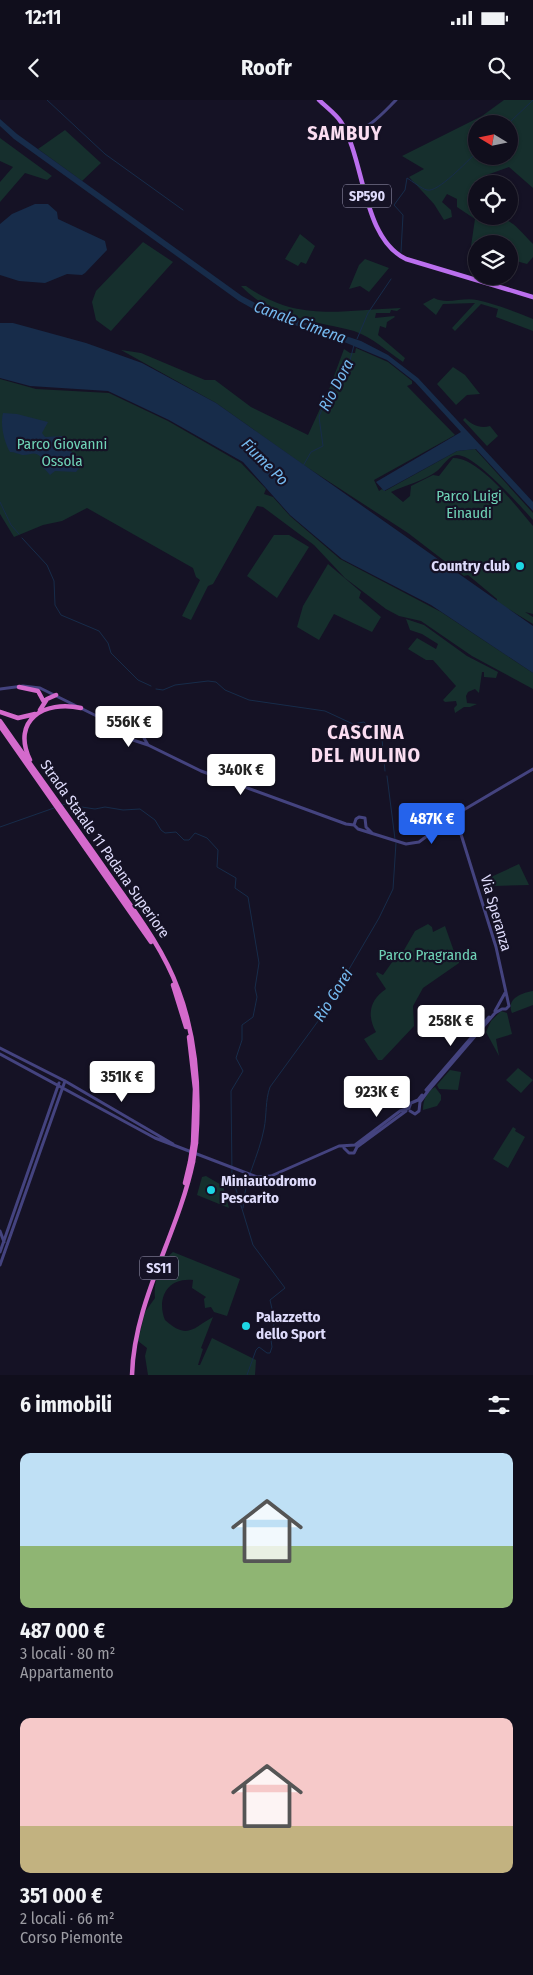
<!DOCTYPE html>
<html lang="it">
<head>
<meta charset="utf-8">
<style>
  :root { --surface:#100e1c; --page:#191725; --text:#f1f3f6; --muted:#9c9ca3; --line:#302e3b; --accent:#2563eb }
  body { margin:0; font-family:"Fira Sans Condensed",sans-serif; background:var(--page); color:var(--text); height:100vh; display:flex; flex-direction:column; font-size:19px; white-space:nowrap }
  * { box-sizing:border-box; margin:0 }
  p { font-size:16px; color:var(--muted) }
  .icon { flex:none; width:28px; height:28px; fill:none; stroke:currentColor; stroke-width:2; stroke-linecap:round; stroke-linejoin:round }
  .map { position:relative; height:1275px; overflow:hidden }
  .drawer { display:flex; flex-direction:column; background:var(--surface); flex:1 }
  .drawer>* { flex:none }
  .needle { width:32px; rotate:280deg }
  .controls { position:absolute; left:468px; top:15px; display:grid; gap:10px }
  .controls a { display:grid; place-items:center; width:50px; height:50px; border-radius:50%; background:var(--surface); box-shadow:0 1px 4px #0004,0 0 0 1px var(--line); font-size:25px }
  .price { position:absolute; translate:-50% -42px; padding:0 11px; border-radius:5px; background:#fff; color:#222; font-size:16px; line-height:32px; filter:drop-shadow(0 1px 2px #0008) }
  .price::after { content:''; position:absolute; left:50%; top:30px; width:15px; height:11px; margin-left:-8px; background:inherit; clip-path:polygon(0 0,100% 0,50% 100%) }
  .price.selected { background:var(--accent); color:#fff }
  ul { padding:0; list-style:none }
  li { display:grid; align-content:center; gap:10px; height:265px; padding:0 20px }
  li span { display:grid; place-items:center; height:155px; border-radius:10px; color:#555 }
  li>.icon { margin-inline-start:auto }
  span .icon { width:90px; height:90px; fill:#fffc; stroke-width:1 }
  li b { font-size:21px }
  h2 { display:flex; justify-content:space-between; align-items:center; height:60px; padding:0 20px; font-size:21px }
  .status { display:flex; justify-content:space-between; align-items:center; height:35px; padding:0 25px; background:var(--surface); direction:ltr }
  .status svg { height:14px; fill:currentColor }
  header { display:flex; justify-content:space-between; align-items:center; height:65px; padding:0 20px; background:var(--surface); font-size:22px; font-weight:700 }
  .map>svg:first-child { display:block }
  .green { fill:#162f2d; fill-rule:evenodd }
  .water { fill:#172c4a }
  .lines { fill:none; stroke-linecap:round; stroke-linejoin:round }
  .stream { stroke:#172c4a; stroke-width:1 }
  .tertiary { stroke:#44437f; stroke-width:3 }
  .primary { stroke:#bb6fee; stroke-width:4.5 }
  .trunk { stroke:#d46acc; stroke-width:4.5 }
  .trunk-bridge { stroke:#d46acc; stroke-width:4.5 }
  .poi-dot { fill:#1dd6e4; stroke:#151225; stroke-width:2 }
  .labels { text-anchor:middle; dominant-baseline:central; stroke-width:4.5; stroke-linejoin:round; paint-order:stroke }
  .shield { fill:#151225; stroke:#a29fbb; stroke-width:1 }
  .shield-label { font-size:14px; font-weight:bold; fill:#dedbfb }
  .park-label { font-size:15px; fill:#6fd3b7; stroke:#151225 }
  .poi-label { font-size:15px; font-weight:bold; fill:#dedbfb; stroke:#151225; text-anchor:start }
  .street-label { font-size:15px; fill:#dedbfb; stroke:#151225 }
  .water-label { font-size:16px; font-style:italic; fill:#75b9ef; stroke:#151225 }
  .district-label { font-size:20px; font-weight:bold; letter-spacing:1px; fill:#fbddf1; stroke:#151225 }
</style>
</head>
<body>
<div class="status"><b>12:11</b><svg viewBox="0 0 49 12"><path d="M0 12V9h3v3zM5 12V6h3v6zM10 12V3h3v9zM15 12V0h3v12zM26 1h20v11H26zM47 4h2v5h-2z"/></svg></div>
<header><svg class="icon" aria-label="back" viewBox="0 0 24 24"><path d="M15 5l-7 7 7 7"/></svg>Roofr<svg class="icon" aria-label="search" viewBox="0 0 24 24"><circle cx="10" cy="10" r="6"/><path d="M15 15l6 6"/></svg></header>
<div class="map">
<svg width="533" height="1275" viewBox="0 0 533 1275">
  <rect width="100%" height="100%" fill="#151225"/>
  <path class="green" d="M504,0h29v88l-24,-21 -25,9v8h-8v32c34,0 34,4 57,28v13l-6,7 -18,-5v-15h-33v3l-5,-1 4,-27 -18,-12v-8l-10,-5 -5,8 9,8 1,7 -8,3 -10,-16 -25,-27 15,-8 -22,-13 80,-40zM476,24h33v32h-33z
    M65,30l36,33 -19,18 -44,-32z
    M0,38l52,38 -5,4 -22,-7 -25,29v-20l13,-15 -13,-6z
    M300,134l15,12 -9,18 -5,-2 -3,4 -13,-7z
    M143,142l30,20 -62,69 -15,-11 -4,-18 4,-11z
    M365,159l24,9 -20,24 -9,-6 -11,3 10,-24z
    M241,186h5c52,37 95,24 155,22l-4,3 -6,-1 -1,3h-14l-1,5 19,-2 1,1 -8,5 -1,6 -6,-2 -2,9 27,23 -2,4c-15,-10 -31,-25 -49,-31 -41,-11 -81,-12 -113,-45z
    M434,198c13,7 28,-1 43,2 19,4 38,12 56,19v12l-37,-14 2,-8 -17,-5 -26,27 -3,-3 23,-25 -32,1 -7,11 -13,-11z
    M356,248l32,14 24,19v3l-5,2 48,49 -81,45 5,11 3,-2 3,2 72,-40 18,-2 58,64v7c-13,-14 -57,-65 -76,-65 -8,0 -14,11 -20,16 -13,10 -32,14 -46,21l12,10 7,-6 1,-10 22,-11 6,1 14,-18c26,-1 64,49 80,68v88l-8,-2 8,5v7l-36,-22v-3l-29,-24 -4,1 -56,-43 -103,-67 -89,-63 -95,-53 20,3 64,27h10l36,27 57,28 22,-48 14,-38 6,4h5z
    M453,267l12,8 15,19 -13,1 -11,10 -19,-21z
    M0,279l36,10 73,4 59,28 73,42 25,26 -2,5 9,3 17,19 50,43 101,53 92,61v16l-61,-33 -51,-35 -22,-5 -13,-7 -41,-31 -31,-33 -51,-38 -6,-1 -44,78 -5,2 -17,34 -9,-4 18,-36 -4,-3 -3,-9 -106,-60 -25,13 -19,4 -29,12 -14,-23z
    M465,318c7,7 15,11 25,8l8,10 -11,10 -24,-26z
    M274,435h15l20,12 -32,51 -30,-22z
    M328,464l33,28 -2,6 22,19 -9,15 -38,-18 -15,26 -22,-13 6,-21z
    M406,519l18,6 43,31 31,16 -2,6 -12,-1v-5h-2l-3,21 -4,-4 -7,3 -2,4 1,7 10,1 -7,3h-6l-9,6 -1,-5 3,-3 -1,-4 -11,1 -2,-2 13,-14 -23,-26h-7l-18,-11 9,-11 19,11 2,-5 -16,-10 -12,-4z
    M519,764l10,21 -35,1 -3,-9z
    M428,824l4,3 1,5 12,-6 11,31h3v6l-36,25 -10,18 1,20 -32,34h-4l-14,-21 12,-7c-9,-16 -7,-32 10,-43l-10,-15 1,-2 6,3 12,-17 -2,-3 2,-3 5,5 15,-26z
    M533,891v14l-21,8c-6,-14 9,-20 21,-22z
    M501,911l6,2 5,21 -16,5 3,17 -13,-24 5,-11z
    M518,968l15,12 -12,13 -15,-13z
    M450,970l11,2 -3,18 -19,-1 -2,-4z
    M435,987l6,8v5l-4,6 -14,4c0,-12 5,-19 12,-23z
    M513,1027l3,2 -1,2 10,6 -17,31 -15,-9z
    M206,1076l17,10 6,22 -32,-13 5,-18z
    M173,1152l67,27 -13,37 -13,-4 -3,-5 -6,1 -1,-9 2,-2 -14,-9 1,-8c-25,-3 -37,18 -28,40 23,21 29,7 48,-3l-12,31 2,1 -5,16h2l12,-27 44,22 -1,15h-107l-3,-19 2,-8 -9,-7 7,-29 10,-14c-2,-16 5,-36 18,-46z"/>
  <path class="water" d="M0,19l17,15 225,162 30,16 89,29 27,14 30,23 115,124v9l-57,-62 -19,2 -73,40 -8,-9 85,-50 -46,-50 -28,-22 -50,-21 -73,-24 -25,-14 -225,-162 -14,-13z
    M35,104h13l9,8 1,7 47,22 2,9 -22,23 -3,2 -15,-1 -22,9 -26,-2 -19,-6v-51l12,-10z
    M0,223h13l73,20 56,20 74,40 317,223v47l-102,-68 -89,-46 -52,-44 -47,-53 -74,-42 -61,-29 -78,-5 -30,-8z
    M3,313l14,1 31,8 -6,11 3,4 19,-1 -4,7 14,11 7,12 -5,6 -21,-1 -5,4 -8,-9 -1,-9c-8,-7 -10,-1 -19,-2 -4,-1 -7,-3 -12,-3 -6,-10 -10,-28 -7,-39z"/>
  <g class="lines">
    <path class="stream" d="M47,0l58,54 78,56
      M508,24l25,-24
      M401,152l2,-37 -9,-10 11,-15 2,-12c5,3 15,11 20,12 11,3 40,-29 49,-37
      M357,239l11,-26 23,-34
      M303,366l8,-14 12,-6 -4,-29 3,-8 9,-9 4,-18 14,-18 5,-19
      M0,402l11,23 8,9
      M22,438l25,27 7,16 1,24 6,10 38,16 9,12 3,10 27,27 13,6
      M156,589l7,1 12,-5 33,-4 8,1 9,8 24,10 76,11 28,13 11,-2 18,17 3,32
      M387,676l8,63
      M62,705l7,-2 6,3 20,3 10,-2 18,3 17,-1 15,11 6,10 4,3 11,-1 8,8h5l6,-7 12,5 11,12 -1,17 19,11 -1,10 13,9 11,66 -4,25 2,9 -4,20 -11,8v15l-6,18 7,13 -12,20 1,85 21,69 32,43 -15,12 5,22 -5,11 2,14 -2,6h-3l-8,-6 -3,3 -9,25
      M0,727l54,-19
      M243,1108c1,-28 16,-52 21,-79 3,-15 1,-28 6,-42l51,-70 58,-99 14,-29 3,-46"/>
    <path class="tertiary" d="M346,33c22,-2 35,-18 50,-33
      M0,589l23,-3 17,2 85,42 8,10 15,5 53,26 145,53 8,1
      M125,630c8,-1 15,-7 20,2l-1,6 4,7
      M372,733l-6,-6 -1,-9 -6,-1 -3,2 -2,6 4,4 48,15 13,-2 36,-27 78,-46
      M495,911l10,-18
      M0,948l65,33 108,63
      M0,954l155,84 102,39 14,-1 68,-30 16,-1 45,-34 9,-3
      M426,990l63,-73
      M409,1008l2,-5 7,-3 4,-5
      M410,1011l5,3 4,-3 1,-9 8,-11 67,-78 7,-4h4l3,-3 -13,-59 -41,-132
      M344,1048l5,5h5l3,-6 49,-36
      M0,1131l4,11
      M0,1152l59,-169
      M0,1165l65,-184"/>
    <path class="primary" d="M319,0c7,7 17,14 22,22 24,38 21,116 65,137l127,38"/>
    <path class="trunk" d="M19,587l19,4 6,11
      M40,610l7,-11 9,-4
      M0,612l18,6 17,-4
      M0,621c36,52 74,103 110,155 25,36 53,72 68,113 19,50 22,102 18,154
      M0,626l151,216
      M30,660c-19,-40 14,-60 51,-52
      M173,885l13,42
      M189,937l6,52 -2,54
      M185,1083l5,-21
      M132,1275c2,-74 46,-141 61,-213"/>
    <path class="trunk-bridge" d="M190,1062l3,-19
      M193,1062l3,-19"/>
  </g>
  <g class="poi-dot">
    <circle cx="520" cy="466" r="5"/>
    <circle cx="211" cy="1090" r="5"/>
    <circle cx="246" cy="1226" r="5"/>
  </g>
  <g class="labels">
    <g class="shield">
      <rect x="343" y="84.5" width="48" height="23" rx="4"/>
      <rect x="140" y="1156.5" width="38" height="23" rx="4"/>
    </g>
    <g class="shield-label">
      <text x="367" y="96">SP590</text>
      <text x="159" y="1168">SS11</text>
    </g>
    <g class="park-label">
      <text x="62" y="344">Parco Giovanni<tspan x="62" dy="17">Ossola</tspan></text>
      <text x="469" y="396">Parco Luigi<tspan x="469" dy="17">Einaudi</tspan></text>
      <text x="428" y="855">Parco Pragranda</text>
    </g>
    <g class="poi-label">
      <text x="510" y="466" text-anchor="end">Country club</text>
      <text x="221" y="1081">Miniautodromo<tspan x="221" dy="17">Pescarito</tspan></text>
      <text x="256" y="1217">Palazzetto<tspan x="256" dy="17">dello Sport</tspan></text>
    </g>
    <g class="street-label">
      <text transform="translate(105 749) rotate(55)">Strada Statale 11 Padana Superiore</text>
      <text transform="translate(496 813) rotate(74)">Via Speranza</text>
    </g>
    <g class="water-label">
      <text transform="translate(300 222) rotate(20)">Canale Cimena</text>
      <text transform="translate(336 285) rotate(-62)">Rio Dora</text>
      <text transform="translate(265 362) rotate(45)">Fiume Po</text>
      <text transform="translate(333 895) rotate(-58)">Rio Gorei</text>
    </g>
    <g class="district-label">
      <text x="345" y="33">SAMBUY</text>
      <text x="366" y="632">CASCINA<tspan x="366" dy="23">DEL MULINO</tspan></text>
    </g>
  </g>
</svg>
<div class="controls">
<a><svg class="needle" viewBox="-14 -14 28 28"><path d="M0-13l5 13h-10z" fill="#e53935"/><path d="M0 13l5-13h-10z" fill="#9c9ca3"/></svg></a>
<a><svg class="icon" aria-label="locate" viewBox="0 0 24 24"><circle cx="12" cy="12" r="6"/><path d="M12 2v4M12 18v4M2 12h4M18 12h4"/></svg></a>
<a><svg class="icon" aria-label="layers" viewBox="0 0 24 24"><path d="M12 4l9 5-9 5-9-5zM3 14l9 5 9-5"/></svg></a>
</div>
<b class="price" style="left:129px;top:648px">556K €</b>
<b class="price" style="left:241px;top:696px">340K €</b>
<b class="price selected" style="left:432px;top:745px">487K €</b>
<b class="price" style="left:451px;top:947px">258K €</b>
<b class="price" style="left:122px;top:1003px">351K €</b>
<b class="price" style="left:377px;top:1018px">923K €</b>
</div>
<section class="drawer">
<h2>6 immobili<svg class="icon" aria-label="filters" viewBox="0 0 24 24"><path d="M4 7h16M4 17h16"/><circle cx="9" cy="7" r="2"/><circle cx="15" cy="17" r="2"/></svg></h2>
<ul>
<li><span style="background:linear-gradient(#bfe0f5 60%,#8fb573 0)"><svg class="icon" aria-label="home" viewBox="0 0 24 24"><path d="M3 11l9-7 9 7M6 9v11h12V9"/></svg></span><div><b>487 000 €</b><p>3 locali · 80 m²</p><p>Appartamento</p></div></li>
<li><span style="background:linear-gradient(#f6c9c9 70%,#c2b280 0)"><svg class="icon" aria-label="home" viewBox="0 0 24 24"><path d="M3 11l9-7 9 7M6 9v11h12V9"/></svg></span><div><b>351 000 €</b><p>2 locali · 66 m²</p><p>Corso Piemonte</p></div></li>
</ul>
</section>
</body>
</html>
